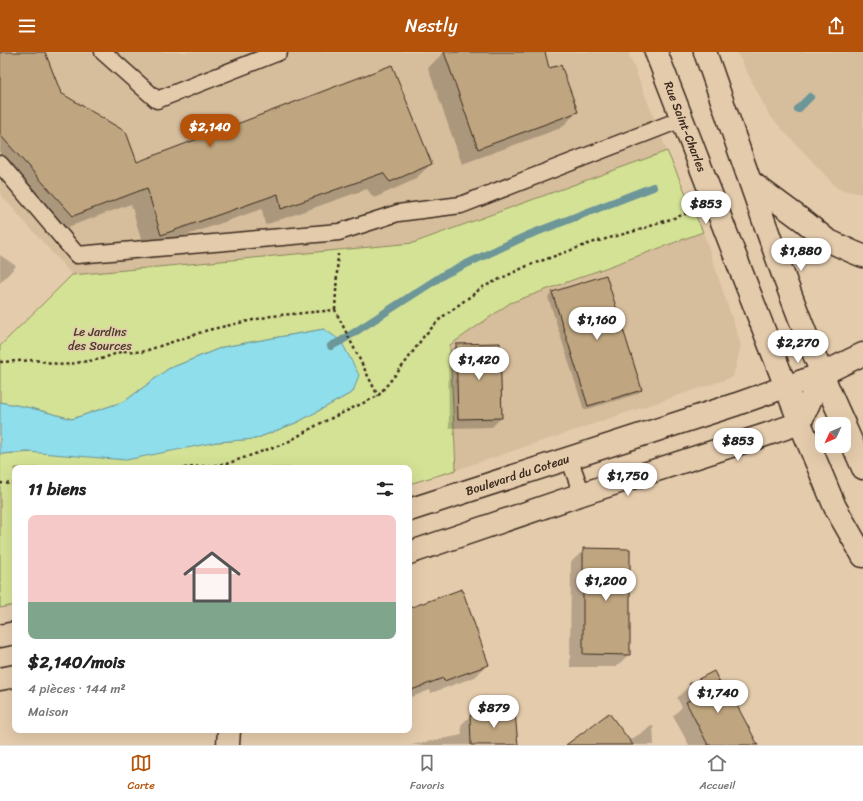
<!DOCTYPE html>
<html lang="fr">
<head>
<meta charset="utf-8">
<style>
  :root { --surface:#fff; --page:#f6f6f6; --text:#222; --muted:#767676; --line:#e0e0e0; --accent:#b45309 }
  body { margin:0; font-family:Sriracha,sans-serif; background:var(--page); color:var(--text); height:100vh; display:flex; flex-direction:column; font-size:15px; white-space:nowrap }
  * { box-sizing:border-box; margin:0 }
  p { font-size:13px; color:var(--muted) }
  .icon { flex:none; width:22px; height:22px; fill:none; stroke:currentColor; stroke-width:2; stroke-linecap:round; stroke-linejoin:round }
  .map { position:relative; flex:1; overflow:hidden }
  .panel { position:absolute; left:12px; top:413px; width:400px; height:268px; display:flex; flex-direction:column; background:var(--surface); border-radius:8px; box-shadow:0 4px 16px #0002 }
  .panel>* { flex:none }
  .needle { width:26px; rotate:226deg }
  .fabs { position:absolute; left:815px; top:365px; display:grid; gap:8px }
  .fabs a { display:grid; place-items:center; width:36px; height:36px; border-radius:8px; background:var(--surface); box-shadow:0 4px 16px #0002; font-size:20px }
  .price { position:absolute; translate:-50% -34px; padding:0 9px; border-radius:14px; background:#fff; color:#222; font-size:13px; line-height:26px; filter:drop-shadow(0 1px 2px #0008) }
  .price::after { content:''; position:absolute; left:50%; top:24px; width:12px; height:9px; margin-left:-6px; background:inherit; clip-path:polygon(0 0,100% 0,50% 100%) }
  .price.on { background:var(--accent); color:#fff }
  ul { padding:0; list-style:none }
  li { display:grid; align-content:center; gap:8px; height:212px; padding:0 16px }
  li+li { border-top:1px solid var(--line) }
  li span { display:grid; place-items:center; height:124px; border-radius:8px; color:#555 }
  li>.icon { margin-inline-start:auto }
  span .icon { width:72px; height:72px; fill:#fffc; stroke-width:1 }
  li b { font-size:17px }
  h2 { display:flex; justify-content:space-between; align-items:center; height:48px; padding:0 16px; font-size:17px }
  header { display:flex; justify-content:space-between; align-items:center; height:52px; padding:0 16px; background:var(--accent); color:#fff; font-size:18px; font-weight:600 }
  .tab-bar { display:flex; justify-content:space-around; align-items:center; height:56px; border-top:1px solid var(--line); background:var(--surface); font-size:11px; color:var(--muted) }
  .tab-bar a { display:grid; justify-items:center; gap:2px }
  .tab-bar .on { color:var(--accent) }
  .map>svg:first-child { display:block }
  .built { fill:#d6bd9c }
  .green { fill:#d4e295; stroke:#88865a }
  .water { fill:#8edeeb; stroke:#6d9699 }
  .shadow { fill:#0003 }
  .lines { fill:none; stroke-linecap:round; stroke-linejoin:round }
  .stream { stroke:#6d9699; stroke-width:8 }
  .building { fill:#bfa680; stroke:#3b2a1e }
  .lane-casing { stroke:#3b2a1e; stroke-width:19 }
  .street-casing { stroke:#3b2a1e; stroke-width:25 }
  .secondary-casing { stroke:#3b2a1e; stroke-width:25 }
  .highway-casing { stroke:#3b2a1e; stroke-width:25 }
  .path { stroke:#3b2a1e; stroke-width:2.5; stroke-dasharray:3 3; stroke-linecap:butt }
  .lane { stroke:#e4cbac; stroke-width:16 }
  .street { stroke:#e4cbac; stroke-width:22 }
  .secondary { stroke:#e4cbac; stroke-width:22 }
  .highway { stroke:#e4cbac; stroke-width:22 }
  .labels { text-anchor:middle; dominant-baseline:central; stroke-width:3; stroke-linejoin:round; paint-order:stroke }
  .street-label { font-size:12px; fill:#3b2a1e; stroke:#e4cbac }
  .park-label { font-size:12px; fill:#4a3c2a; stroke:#e4cbac }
</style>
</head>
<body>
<header><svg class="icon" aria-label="menu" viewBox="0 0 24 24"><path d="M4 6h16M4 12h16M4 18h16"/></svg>Nestly<svg class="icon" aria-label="share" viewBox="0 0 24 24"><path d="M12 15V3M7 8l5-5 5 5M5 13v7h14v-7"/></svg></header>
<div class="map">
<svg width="863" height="693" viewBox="0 0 863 693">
  <rect width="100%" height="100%" fill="#e4cbac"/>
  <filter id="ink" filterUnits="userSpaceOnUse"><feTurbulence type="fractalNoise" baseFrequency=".025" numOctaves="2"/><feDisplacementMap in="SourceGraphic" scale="8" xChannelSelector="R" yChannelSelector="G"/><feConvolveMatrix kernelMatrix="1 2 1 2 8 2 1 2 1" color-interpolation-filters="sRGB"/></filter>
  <g filter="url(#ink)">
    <path class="built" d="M0,0h628l39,99 -254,92 -341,32 -72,-81z
      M737,0h126v142l-25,-5 -69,-74z
      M703,180l38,113 -8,32 -277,93 -6,-125 60,-42z"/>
    <path class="green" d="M667,99l36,81 -193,71 -60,42 6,125 -47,14v-16h-394v137l-15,3v-154l217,-12 38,-3 43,-17 55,-30 -29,-63 -101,18 -55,22 -43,32 -53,18 -41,-11 -31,-6v-56l72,-71 341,-32z"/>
    <path class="water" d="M324,277l17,12 18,34 -6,17 -55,30 -43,17 -38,3 -91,18 -98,-8 -28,2v-52l31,6 41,11 53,-18 43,-32 55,-22z"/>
    <path class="shadow" d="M0,0h44l16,42 77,69 294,1 -17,16 -40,18 -7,-9 -102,36 -3,-16 -118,41 -13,-46 -74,27 -57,-62z
      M444,0h99l6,17 28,43 -16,16 -99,36 -34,-96z
      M0,203l16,11 -16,17z
      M552,241l89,96 -4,5 -53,16 -36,-113z
      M457,293l44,73 -9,9 -43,1 -1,-74z
      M584,498l45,104 -13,13h-46l1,-105z
      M409,557l79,55 -13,13 -44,16 -1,-3 -21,8z
      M690,633l67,60h-68l-16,-29 9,-9 -5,-9z
      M470,664l47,29h-106l51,-10 -1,-10z
      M653,673l1,20h-86l61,-4z"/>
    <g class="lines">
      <path class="stream" d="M798,57l12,-12
        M331,294l10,-5 104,-67 81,-38 127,-49"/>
    </g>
    <path class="building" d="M0,0h45l16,41 65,39 11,30 255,-97 40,99 -42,18 -7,-9 -102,36 -3,-15 -117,41 -14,-47 -74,28 -73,-81z
      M444,0h101l4,16 12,-3 17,47 -100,37z
      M606,223l36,115 -54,16 -36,-114z
      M500,291l2,75 -44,1 -2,-75z
      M583,496l47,1v106l-47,-1z
      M462,537l27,76 -45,16 -1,-3 -34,13v-83z
      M714,619l7,14 4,-2 33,62h-50l-22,-43 10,-5 -7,-13z
      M515,660l3,33h-47l-1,-30z
      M609,661l24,32h-67z"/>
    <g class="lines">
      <defs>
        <path id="lane" d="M103,0l54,48 122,-48
          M0,112l77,91 262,-23 59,-19 63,-8 221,-86
          M569,406l13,36"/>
        <path id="street" d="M228,693l1,-15"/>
        <g id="secondary">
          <path id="s1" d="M656,0l144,371 35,84 28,49"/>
          <path d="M705,0c44,124 84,252 139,372"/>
          <path d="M844,373l19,43"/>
          <path id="s2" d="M409,458l328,-106 85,-30"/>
          <path d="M409,501l173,-59 180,-58 38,-13 22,-49"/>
          <path d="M0,584l15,-3"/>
          <path d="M0,627l15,-3"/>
        </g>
        <path id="highway" d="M751,130l54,40 22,18 26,12 10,4
          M822,322l41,-20"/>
      </defs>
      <use href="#lane" class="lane-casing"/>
      <use href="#street" class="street-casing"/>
      <use href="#secondary" class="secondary-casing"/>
      <use href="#highway" class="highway-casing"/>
      <path class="path" d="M335,258l3,-56
        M0,310l35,-2 28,5 38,-6 22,-8 19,1 66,-22 63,-14 64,-6 43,86
        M184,416l42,-4 60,-21 33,-19 59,-28 27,-33 19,-27 17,-18 42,-31 44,-21 64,-23 51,-14 49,-17
        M0,431l15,1"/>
      <use href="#lane" class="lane"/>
      <use href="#street" class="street"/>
      <use href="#secondary" class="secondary"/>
      <use href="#highway" class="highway"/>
    </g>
  </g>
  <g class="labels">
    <g class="street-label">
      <text stroke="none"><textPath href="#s1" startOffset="80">Rue Saint-Charles</textPath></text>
      <text stroke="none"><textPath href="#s2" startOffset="114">Boulevard du Coteau</textPath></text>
    </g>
    <g class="park-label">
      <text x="100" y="280">Le Jardins<tspan x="100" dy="14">des Sources</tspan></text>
    </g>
  </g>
</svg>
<div class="fabs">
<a><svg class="needle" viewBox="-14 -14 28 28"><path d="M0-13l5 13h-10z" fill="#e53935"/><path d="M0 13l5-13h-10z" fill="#767676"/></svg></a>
</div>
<b class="price on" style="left:210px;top:96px">$2,140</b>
<b class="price" style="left:706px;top:173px">$853</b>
<b class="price" style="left:801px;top:220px">$1,880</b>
<b class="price" style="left:597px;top:289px">$1,160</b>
<b class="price" style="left:798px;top:312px">$2,270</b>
<b class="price" style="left:479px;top:329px">$1,420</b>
<b class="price" style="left:738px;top:410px">$853</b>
<b class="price" style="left:628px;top:445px">$1,750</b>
<b class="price" style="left:606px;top:550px">$1,200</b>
<b class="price" style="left:718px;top:662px">$1,740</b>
<b class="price" style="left:494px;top:677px">$879</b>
<section class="panel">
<h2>11 biens<svg class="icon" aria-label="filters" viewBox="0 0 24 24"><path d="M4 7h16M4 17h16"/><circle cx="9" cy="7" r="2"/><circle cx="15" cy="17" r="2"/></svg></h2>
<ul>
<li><span style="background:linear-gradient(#f6c9c9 70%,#7fa58c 0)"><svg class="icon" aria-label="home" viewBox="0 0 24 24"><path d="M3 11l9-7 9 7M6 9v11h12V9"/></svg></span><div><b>$2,140/mois</b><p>4 pièces · 144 m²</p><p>Maison</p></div></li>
</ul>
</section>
</div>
<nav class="tab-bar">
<a class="on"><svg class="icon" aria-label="map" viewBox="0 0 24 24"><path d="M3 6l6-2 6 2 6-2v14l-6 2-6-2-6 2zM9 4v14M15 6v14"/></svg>Carte</a>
<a><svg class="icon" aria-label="saved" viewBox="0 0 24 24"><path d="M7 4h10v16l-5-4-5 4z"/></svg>Favoris</a>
<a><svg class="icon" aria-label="home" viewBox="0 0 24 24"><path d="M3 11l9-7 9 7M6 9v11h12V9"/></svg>Accueil</a>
</nav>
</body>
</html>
